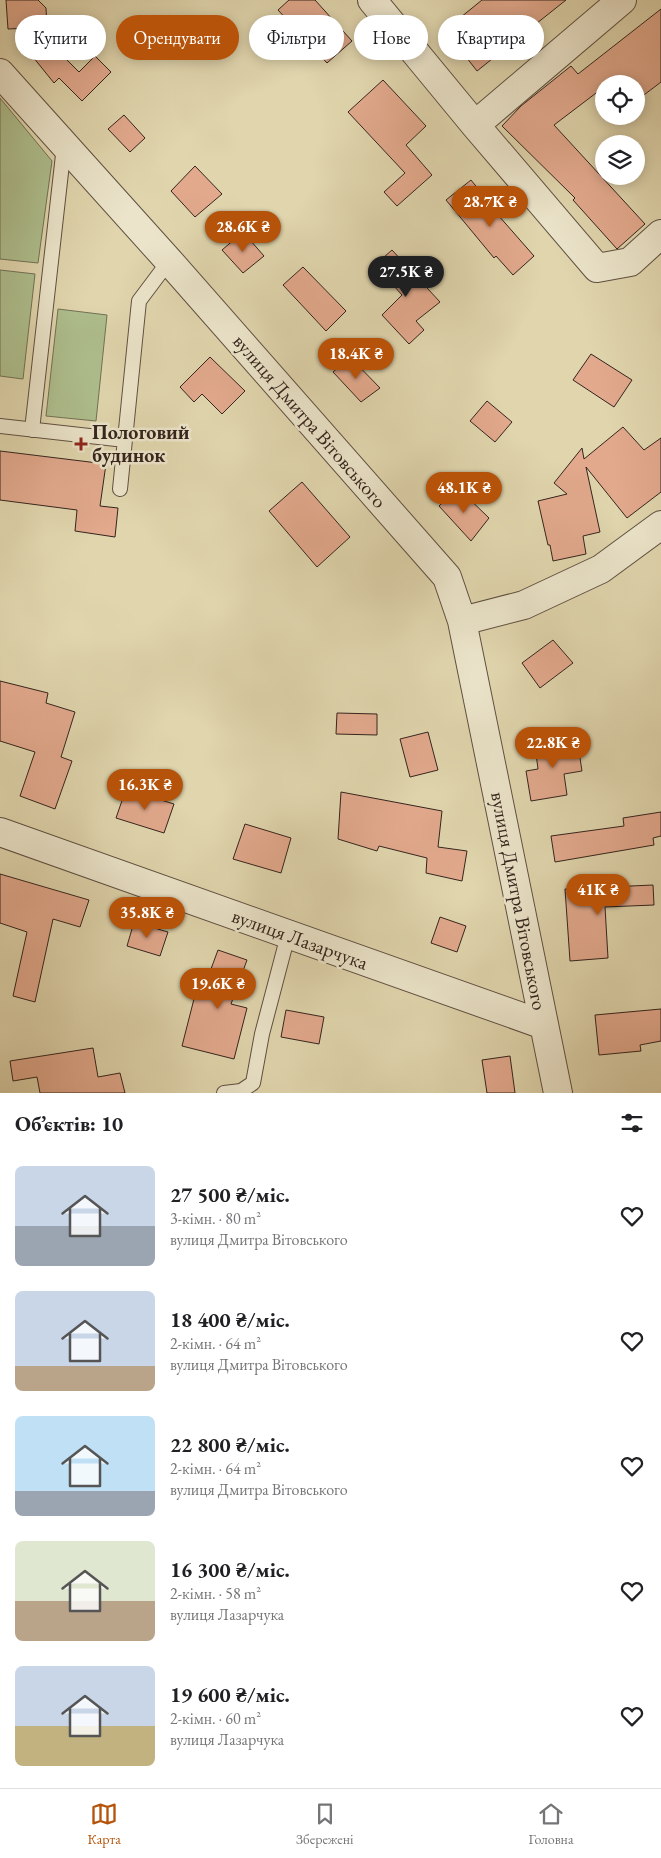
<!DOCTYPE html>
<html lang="uk">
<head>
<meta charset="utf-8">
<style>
  :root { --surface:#fff; --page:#f6f6f6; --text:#202124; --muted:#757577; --line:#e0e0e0; --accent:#b45309 }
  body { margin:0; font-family:"EB Garamond",serif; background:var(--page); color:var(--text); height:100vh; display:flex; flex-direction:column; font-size:19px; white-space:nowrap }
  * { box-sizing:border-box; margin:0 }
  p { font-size:16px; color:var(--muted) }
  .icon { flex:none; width:28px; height:28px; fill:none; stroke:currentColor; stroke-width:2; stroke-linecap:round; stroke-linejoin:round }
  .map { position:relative; height:1093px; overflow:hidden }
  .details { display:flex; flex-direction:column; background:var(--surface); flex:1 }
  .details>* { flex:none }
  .banner { position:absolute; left:15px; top:15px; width:631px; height:45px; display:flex; gap:10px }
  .fabs { position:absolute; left:595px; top:75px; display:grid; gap:10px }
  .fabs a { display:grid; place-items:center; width:50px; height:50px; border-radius:50%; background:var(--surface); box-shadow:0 2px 12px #0003; font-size:25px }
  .price { position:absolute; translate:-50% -42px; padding:0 11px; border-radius:18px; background:var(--accent); color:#fff; font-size:16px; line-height:32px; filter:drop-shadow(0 1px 2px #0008) }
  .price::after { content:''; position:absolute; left:50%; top:30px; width:15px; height:11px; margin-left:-8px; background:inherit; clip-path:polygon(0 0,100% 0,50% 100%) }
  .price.current { background:#222; color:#fff }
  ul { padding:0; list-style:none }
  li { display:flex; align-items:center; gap:15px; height:125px; padding:0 15px }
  li span { display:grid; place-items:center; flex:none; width:140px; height:100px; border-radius:8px; color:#555 }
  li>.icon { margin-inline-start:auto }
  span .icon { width:60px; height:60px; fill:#fffc; stroke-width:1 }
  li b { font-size:21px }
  h2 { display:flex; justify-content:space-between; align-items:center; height:60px; padding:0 15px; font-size:21px }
  .pill { padding:0 18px; border-radius:22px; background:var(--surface); box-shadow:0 2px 12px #0003; font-size:18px; line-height:45px }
  .pill.current { background:var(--accent); color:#fff }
  .tab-bar { display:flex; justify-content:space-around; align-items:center; height:70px; border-top:1px solid var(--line); background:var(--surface); font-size:14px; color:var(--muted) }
  .tab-bar a { display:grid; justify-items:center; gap:2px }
  .tab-bar .current { color:var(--accent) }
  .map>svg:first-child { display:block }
  .green { fill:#aebe8d; stroke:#717155 }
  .building { fill:#e2a98d; stroke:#34241d }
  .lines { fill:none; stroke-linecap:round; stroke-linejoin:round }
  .lane-casing { stroke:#5f5041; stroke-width:16 }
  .street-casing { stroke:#5f5041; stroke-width:30 }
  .lane { stroke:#ebe4ca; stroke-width:14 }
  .street { stroke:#ebe4ca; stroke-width:28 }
  .poi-dot { fill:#8f2418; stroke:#ebe4ca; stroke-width:2 }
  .labels { text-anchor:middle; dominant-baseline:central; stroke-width:5; stroke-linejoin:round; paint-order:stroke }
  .street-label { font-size:20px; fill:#34241d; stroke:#ebe4ca }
  .poi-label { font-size:20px; font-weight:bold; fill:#34241d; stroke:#ebe4ca; text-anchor:start }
</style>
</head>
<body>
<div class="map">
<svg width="661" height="1093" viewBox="0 0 661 1093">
  <rect width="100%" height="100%" fill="#e0d5ad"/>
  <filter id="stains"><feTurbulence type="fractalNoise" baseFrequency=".004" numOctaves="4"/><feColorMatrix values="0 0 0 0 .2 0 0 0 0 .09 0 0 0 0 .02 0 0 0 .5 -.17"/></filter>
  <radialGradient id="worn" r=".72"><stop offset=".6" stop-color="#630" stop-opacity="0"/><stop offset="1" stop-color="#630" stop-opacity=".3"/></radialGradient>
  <path class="green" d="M0,98l52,63 -14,102 -38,-4z
    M0,270l35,4 -12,105 -23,-3z
    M58,309l49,6 -11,106 -50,-5z"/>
  <path class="building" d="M6,0h32l8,8 1,19 -39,2z
    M289,0h26l37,41 -25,22 -49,-53z
    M482,0h84l-89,71 -32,-41z
    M661,9v73l-25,19v-17h-32v3l-50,38 91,99 -28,25 -44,-49 2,-2 -73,-72 19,-20 50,-40 7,8z
    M50,43l29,29 16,-16 16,16 -29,29 -23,-23 -5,5 -21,-26z
    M383,80l43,46 -20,19 26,30 -35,31 -13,-14 21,-19 -57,-61z
    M124,115l21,23 -15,14 -22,-23z
    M195,166l27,28 -27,23 -24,-26z
    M471,180l21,26 -1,1 43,49 -21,19 -17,-19 -2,2 -48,-58z
    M243,232l21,24 -21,17 -21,-23z
    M392,250l48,52 -24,19 8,9 -15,14 -27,-29 20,-20 -27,-30z
    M303,267l43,44 -20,20 -43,-46z
    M591,354l41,26 -18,27 -41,-27z
    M210,357l35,34 -23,23 -20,-20 -8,8 -14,-15z
    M350,357l30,31 -19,14 -28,-30z
    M487,401l25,21 -17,20 -25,-21z
    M623,427l21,23 17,-12v54l-34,26 -41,-51 14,65 -17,4 3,18 -33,7 -3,-16h-2l-10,-44 29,-7 -13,-11 28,-35 2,11z
    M0,451l106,13 -6,42 18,2 -3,29 -40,-6 2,-21 -77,-10z
    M302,482l48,55 -33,30 -48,-56z
    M458,488l31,30 -18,23 -32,-35z
    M553,640l20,23 -33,25 -18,-25z
    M0,681l48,12 -2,10 29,9 -14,45 11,4 -17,48 -35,-13 15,-44 -35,-11z
    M337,713l40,1v21l-41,-1z
    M428,732l10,38 -28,7 -10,-38z
    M577,739l5,32 -18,3 3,21 -36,6 -5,-30 12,-2 -3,-23z
    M126,789l48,15 -10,29 -48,-15z
    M341,792l101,19 -4,36 29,4 -5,30 -36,-8 1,-15 -48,-12 -2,5 -39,-12z
    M661,812v24l-8,2 1,7 -99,17 -4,-26 73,-10 -1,-8z
    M245,824l46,14 -10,35 -48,-14z
    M0,874l89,26 -9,27 -27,-8 -18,83 -22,-6 14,-64 -27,-9z
    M653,885l1,20 -49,2 3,51 -38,3 -5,-72z
    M440,917l26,9 -9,26 -26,-9z
    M134,922l34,10 -8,24 -33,-10z
    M218,950l29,10 -16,44 16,4 -13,51 -52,-13 13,-51 6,1z
    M661,1009v32l-21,4 1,6 -42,4 -4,-40z
    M286,1010l38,7 -5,27 -38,-7z
    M93,1048l5,29 22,-4 5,20h-85l-3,-16 -24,4 -3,-20z
    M510,1056l5,37h-28l-5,-33z"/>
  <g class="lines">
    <defs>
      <path id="lane" d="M0,426l125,14
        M32,430l32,-284
        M120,489l19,-188 30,-40
        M224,1093l17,-2 12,-8 9,-49 26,-99"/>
      <path id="street" d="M372,0l103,125 122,143 33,-6 31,-28
        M0,73l169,188 278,316 15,44 96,472
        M475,125l147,-125
        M462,621l62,-16 77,-36 60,-44
        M0,832l544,193"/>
    </defs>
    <use href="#lane" class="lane-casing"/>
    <use href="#street" class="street-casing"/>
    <use href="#lane" class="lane"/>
    <use href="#street" class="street"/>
  </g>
  <path class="poi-dot" d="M78.5 436.5h5v5h5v5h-5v5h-5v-5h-5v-5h5z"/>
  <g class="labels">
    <g class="street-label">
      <text transform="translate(310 421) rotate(49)">вулиця Дмитра Вітовського</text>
      <text transform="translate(519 901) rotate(79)">вулиця Дмитра Вітовського</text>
      <text transform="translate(300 939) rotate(20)">вулиця Лазарчука</text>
    </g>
    <g class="poi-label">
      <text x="92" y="432">Пологовий<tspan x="92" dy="23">будинок</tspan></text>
    </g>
  </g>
  <rect width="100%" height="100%" filter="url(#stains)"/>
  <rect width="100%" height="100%" fill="url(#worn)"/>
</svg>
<div class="fabs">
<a><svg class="icon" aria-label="locate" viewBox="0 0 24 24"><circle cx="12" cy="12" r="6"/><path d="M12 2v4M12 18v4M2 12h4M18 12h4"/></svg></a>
<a><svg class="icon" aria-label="layers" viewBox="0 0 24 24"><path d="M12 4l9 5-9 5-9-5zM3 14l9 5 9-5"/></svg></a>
</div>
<b class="price" style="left:490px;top:228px">28.7K ₴</b>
<b class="price" style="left:243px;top:253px">28.6K ₴</b>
<b class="price current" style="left:406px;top:298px">27.5K ₴</b>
<b class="price" style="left:356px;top:380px">18.4K ₴</b>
<b class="price" style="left:464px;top:514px">48.1K ₴</b>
<b class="price" style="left:553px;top:769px">22.8K ₴</b>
<b class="price" style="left:145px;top:811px">16.3K ₴</b>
<b class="price" style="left:598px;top:916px">41K ₴</b>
<b class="price" style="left:147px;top:939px">35.8K ₴</b>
<b class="price" style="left:218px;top:1010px">19.6K ₴</b>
<div class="banner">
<a class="pill">Купити</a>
<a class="pill current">Орендувати</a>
<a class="pill">Фільтри</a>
<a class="pill">Нове</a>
<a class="pill">Квартира</a>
</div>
</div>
<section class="details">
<h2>Об’єктів: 10<svg class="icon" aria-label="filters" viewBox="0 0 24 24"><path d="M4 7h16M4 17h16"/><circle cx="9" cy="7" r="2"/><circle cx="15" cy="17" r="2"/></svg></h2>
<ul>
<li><span style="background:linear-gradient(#c9d6e8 60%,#9aa5b1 0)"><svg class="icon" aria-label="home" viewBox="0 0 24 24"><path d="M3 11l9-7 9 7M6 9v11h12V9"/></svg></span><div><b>27 500 ₴/міс.</b><p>3-кімн. · 80 m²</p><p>вулиця Дмитра Вітовського</p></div><svg class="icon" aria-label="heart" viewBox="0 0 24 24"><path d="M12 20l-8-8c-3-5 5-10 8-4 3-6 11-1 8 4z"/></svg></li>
<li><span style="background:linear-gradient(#c9d6e8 75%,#b9a48a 0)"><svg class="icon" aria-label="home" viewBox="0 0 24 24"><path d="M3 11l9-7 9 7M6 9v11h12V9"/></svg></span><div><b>18 400 ₴/міс.</b><p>2-кімн. · 64 m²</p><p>вулиця Дмитра Вітовського</p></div><svg class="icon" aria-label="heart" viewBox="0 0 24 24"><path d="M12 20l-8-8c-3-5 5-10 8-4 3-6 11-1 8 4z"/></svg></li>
<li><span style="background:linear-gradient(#bfe0f5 75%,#9aa5b1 0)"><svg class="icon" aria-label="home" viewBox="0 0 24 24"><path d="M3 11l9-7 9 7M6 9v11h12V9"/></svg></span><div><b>22 800 ₴/міс.</b><p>2-кімн. · 64 m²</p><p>вулиця Дмитра Вітовського</p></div><svg class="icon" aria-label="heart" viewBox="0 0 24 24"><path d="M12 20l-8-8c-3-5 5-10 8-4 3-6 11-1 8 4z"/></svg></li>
<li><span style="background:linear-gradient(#dfe7d0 60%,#b9a48a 0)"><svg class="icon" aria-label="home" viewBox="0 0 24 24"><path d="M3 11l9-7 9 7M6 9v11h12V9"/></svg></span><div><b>16 300 ₴/міс.</b><p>2-кімн. · 58 m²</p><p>вулиця Лазарчука</p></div><svg class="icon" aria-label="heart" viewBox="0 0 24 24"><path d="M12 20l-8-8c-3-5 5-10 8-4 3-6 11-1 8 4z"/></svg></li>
<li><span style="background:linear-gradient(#c9d6e8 60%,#c2b280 0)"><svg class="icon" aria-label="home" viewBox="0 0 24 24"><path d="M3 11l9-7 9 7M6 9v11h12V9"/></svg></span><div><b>19 600 ₴/міс.</b><p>2-кімн. · 60 m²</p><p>вулиця Лазарчука</p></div><svg class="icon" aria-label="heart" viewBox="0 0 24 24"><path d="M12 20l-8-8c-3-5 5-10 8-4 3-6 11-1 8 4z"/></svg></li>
</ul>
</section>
<nav class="tab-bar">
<a class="current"><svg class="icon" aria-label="map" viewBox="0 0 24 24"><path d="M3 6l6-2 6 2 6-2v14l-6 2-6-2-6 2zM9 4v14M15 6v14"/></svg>Карта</a>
<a><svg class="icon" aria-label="saved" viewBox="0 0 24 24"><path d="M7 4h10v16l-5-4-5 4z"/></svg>Збережені</a>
<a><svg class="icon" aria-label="home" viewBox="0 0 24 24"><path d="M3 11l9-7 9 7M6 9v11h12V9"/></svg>Головна</a>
</nav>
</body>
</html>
